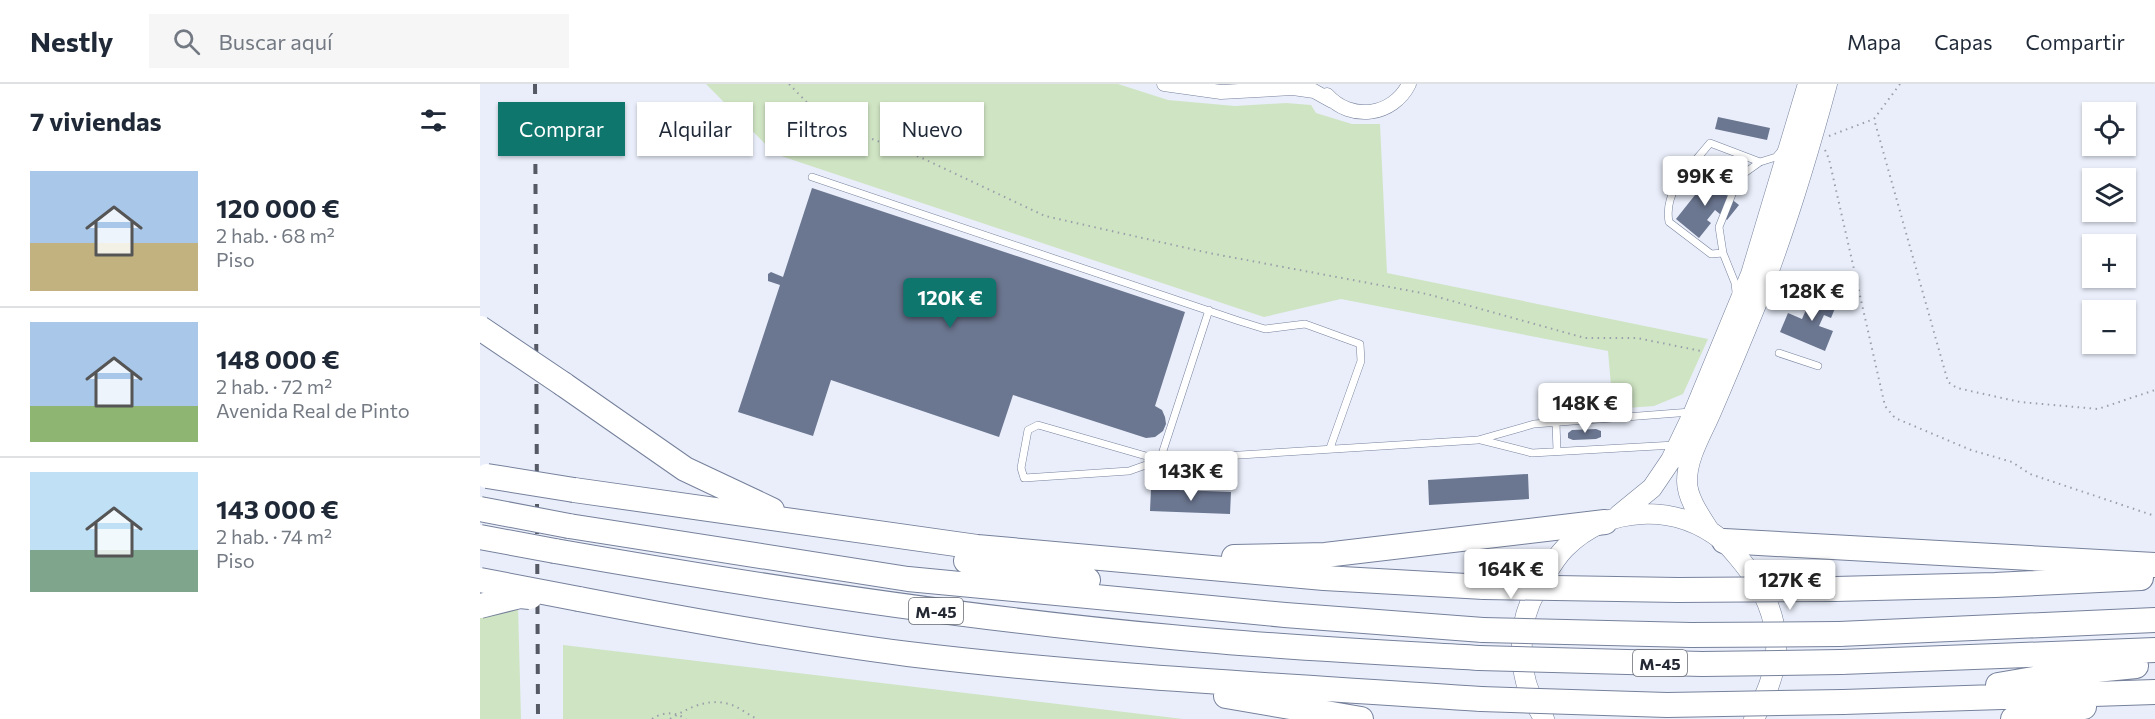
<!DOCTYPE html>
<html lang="es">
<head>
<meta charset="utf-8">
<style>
  :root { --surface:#fff; --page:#f6f6f7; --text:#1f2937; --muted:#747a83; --line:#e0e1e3; --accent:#0f766e }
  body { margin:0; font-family:Commissioner,sans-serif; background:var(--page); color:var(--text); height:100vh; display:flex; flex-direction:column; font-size:22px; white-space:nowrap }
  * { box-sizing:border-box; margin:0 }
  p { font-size:20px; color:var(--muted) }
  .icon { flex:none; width:33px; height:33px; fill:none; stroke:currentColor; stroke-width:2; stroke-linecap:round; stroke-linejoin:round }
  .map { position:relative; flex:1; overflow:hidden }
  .drawer { display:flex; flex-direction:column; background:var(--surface); width:480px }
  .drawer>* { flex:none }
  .hud { position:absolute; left:18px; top:18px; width:570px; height:54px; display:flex; gap:12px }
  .tools { position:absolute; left:1602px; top:18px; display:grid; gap:12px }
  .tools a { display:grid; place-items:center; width:54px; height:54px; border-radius:0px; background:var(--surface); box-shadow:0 2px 4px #0004; font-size:30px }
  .price { position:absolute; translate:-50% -51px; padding:0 14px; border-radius:6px; background:#fff; color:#222; font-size:20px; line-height:39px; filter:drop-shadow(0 2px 3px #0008) }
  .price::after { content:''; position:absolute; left:50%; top:36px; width:18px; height:14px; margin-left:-9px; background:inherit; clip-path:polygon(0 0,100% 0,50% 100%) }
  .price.selected { background:var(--accent); color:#fff }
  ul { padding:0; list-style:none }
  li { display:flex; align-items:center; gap:18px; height:150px; padding:0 30px }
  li+li { border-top:2px solid var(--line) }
  li span { display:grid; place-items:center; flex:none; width:168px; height:120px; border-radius:0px; color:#555 }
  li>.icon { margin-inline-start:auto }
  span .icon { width:72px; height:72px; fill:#fffc; stroke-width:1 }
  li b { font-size:26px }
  h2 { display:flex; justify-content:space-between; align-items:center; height:72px; padding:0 30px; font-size:26px }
  .pill { padding:0 21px; border-radius:0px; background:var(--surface); box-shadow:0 2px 4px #0004; font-size:21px; line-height:54px }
  .pill.selected { background:var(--accent); color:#fff }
  header { display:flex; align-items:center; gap:36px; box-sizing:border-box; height:84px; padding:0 30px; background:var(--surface); border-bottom:2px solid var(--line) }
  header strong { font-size:28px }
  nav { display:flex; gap:33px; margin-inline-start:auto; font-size:21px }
  .search { width:420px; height:54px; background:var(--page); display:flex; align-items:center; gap:15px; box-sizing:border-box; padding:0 21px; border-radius:0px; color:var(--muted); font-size:22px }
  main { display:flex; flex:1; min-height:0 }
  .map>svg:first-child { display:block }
  .green { fill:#cfe4c3 }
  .building { fill:#6b7690 }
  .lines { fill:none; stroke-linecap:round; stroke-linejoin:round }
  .service-casing { stroke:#76819b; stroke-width:8 }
  .minor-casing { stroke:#76819b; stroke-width:15 }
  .secondary-casing { stroke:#76819b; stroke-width:21 }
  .motorway-casing { stroke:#76819b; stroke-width:26 }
  .path { stroke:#9a9faa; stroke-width:2; stroke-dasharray:1.5 4.5; stroke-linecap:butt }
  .service { stroke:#fff; stroke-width:7 }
  .minor { stroke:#fff; stroke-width:14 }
  .secondary { stroke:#fff; stroke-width:20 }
  .motorway { stroke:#fff; stroke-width:24 }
  .rail { stroke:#545964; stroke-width:4; stroke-dasharray:10 10; stroke-linecap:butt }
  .motorway-bridge-casing { stroke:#76819b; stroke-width:26; stroke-linecap:butt }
  .motorway-bridge { stroke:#fff; stroke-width:24 }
  .labels { text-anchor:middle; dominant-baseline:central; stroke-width:6; stroke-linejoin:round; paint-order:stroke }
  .shield { fill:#fff; stroke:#666971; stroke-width:1.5 }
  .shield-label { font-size:16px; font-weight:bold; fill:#242934 }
</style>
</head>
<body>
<header>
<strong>Nestly</strong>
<div class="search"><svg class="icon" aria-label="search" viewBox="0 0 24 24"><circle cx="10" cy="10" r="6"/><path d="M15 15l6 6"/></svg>Buscar aquí</div>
<nav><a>Mapa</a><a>Capas</a><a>Compartir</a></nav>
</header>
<main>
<section class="drawer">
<h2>7 viviendas<svg class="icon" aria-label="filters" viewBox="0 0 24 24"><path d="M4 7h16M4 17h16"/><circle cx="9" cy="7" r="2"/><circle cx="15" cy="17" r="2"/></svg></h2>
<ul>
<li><span style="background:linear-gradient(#a9c7e8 60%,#c2b280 0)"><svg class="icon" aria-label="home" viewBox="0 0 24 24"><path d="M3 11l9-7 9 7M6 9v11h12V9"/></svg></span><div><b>120 000 €</b><p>2 hab. · 68 m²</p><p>Piso</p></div></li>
<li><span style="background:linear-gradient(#a9c7e8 70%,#8fb573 0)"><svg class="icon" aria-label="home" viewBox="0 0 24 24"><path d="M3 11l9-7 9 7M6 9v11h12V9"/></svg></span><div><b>148 000 €</b><p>2 hab. · 72 m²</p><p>Avenida Real de Pinto</p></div></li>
<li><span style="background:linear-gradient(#bfe0f5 65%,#7fa58c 0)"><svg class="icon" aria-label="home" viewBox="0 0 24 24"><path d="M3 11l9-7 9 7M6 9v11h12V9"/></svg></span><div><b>143 000 €</b><p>2 hab. · 74 m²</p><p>Piso</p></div></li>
</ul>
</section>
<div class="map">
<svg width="1675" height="635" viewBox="0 0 1675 635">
  <rect width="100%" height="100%" fill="#e9eefa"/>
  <path class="green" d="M226,0h412l50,16 67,6 51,-3 25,2 5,8 36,11h28l7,149 321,66 -25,55 -29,12 -41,3 -5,-58 -267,-52 -77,18 -489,-163z
    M38,521l3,114h-41v-105z
    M83,561l620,74h-620z"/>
  <path class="building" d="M1238,33l52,11 -3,12 -52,-11z
    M1222,92l37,29 -12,15 -12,-10 -8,10 4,3 -12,15 -23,-19 19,-24 -5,-4z
    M332,104l373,124 -30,94 7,4 3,7 1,7 -3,7 -8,6 -9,1 -133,-43 -14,42 -168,-57 -18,56 -75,-24 42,-127 -12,-4v-7l3,-2 12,5z
    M1334,207l24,10 -7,17 -7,-3 -5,11 14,5 -8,20 -45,-19 8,-19 14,6z
    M1116,345l5,2v6l-5,2 -23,1 -5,-2v-5l4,-3z
    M1048,390l1,25 -100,6 -1,-25z
    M671,405l80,3 -1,22 -80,-3z"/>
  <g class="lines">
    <defs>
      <path id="service" d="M332,93l427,144 26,8 40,-5 55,20 1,17 -31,87
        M1243,169l-12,1 -42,-32c-6,-32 22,-55 41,-79l50,19
        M1256,208l-1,-9 -12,-30 -4,-26 20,-50 21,-15 16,-5 5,-6
        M1299,269l39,13
        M1076,339l1,28
        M1001,356l51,13 143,-8
        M680,376l-122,-35 -10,5 -7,38 3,10 105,-7 31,-11 318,-20 56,-16 157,-12
        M680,376l49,-150"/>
      <path id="minor" d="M684,0l57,8 72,-4 21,3 18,10
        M847,11c24,27 66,21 82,-11"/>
      <path id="secondary" d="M1139,431l33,-27 19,-28 23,-48 57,-138 57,-190
        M1229,446c-9,-14 -22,-32 -22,-49 0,-24 15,-48 24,-69 16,-37 31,-73 46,-110 28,-71 50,-144 70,-218
        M1064,635c-6,-12 -15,-24 -18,-37 -6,-23 -6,-54 3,-76 2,-7 7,-14 10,-20 8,-13 15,-27 26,-38 43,-43 110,-45 157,-8 8,6 15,16 21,23 20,24 35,56 33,88 -1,25 -11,45 -22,68"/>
      <path id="motorway" d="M83,300l122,85 87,41
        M94,406l403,57 347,31 160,9
        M89,442l339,53 377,36 198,15
        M1244,457l431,24
        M75,467c205,36 409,67 616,86 102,10 205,15 308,21
        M754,473l91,-2 280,-33
        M486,477l122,19
        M1355,505l160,-4 146,-7
        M99,515c109,21 219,41 329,55 190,23 382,32 573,45
        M1359,550l316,-14
        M1361,578l314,-12
        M1518,601l77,-13 61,-6
        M746,612l135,23
        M1363,618l312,-10
        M1533,635l71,-12"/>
    </defs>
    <use href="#service" class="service-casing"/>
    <use href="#minor" class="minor-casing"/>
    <use href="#secondary" class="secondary-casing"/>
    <use href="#motorway" class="motorway-casing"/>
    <path class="path" d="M309,0l36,37 97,37 123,58 164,37 218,41 158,44h52l64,13
      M1420,0l-26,35 74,263 9,6 63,14 78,7 57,-19
      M1349,52l45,-17
      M1345,66l4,9 56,247 10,12 76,32 41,12 18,12 125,42
      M172,635c12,-8 23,-7 34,0
      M190,635c20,-12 39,-22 62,-14 8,3 17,10 25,14"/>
    <use href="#service" class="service"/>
    <use href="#minor" class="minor"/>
    <use href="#secondary" class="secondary"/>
    <use href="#motorway" class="motorway"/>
    <path class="rail" d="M55,0l3,635"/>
    <defs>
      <path id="motorway-bridge" d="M0,244l83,56
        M7,392l87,14
        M0,425l89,17
        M0,453l75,14
        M0,496l99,19
        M1004,503l194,3 157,-1
        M0,522l40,-10 10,1
        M1003,546l208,5 148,-1
        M999,574l223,6 139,-2
        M1001,615l186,6 176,-3"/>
    </defs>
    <use href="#motorway-bridge" class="motorway-bridge-casing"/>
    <use href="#motorway-bridge" class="motorway-bridge"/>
  </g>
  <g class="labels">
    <g class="shield">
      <rect x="429" y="514" width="54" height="26" rx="4.5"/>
      <rect x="1153" y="566" width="54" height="26" rx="4.5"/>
    </g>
    <g class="shield-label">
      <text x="456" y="527">M-45</text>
      <text x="1180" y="579">M-45</text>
    </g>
  </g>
</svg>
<div class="tools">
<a><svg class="icon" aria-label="locate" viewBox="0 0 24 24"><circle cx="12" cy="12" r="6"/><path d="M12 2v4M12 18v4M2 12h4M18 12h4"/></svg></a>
<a><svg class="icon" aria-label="layers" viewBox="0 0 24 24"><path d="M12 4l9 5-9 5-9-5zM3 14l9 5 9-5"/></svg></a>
<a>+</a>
<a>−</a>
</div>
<b class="price" style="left:1225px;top:123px">99K €</b>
<b class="price" style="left:1332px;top:238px">128K €</b>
<b class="price selected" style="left:470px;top:245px">120K €</b>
<b class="price" style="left:1105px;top:350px">148K €</b>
<b class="price" style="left:711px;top:418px">143K €</b>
<b class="price" style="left:1031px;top:516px">164K €</b>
<b class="price" style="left:1310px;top:527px">127K €</b>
<div class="hud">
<a class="pill selected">Comprar</a>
<a class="pill">Alquilar</a>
<a class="pill">Filtros</a>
<a class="pill">Nuevo</a>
</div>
</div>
</main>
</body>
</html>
